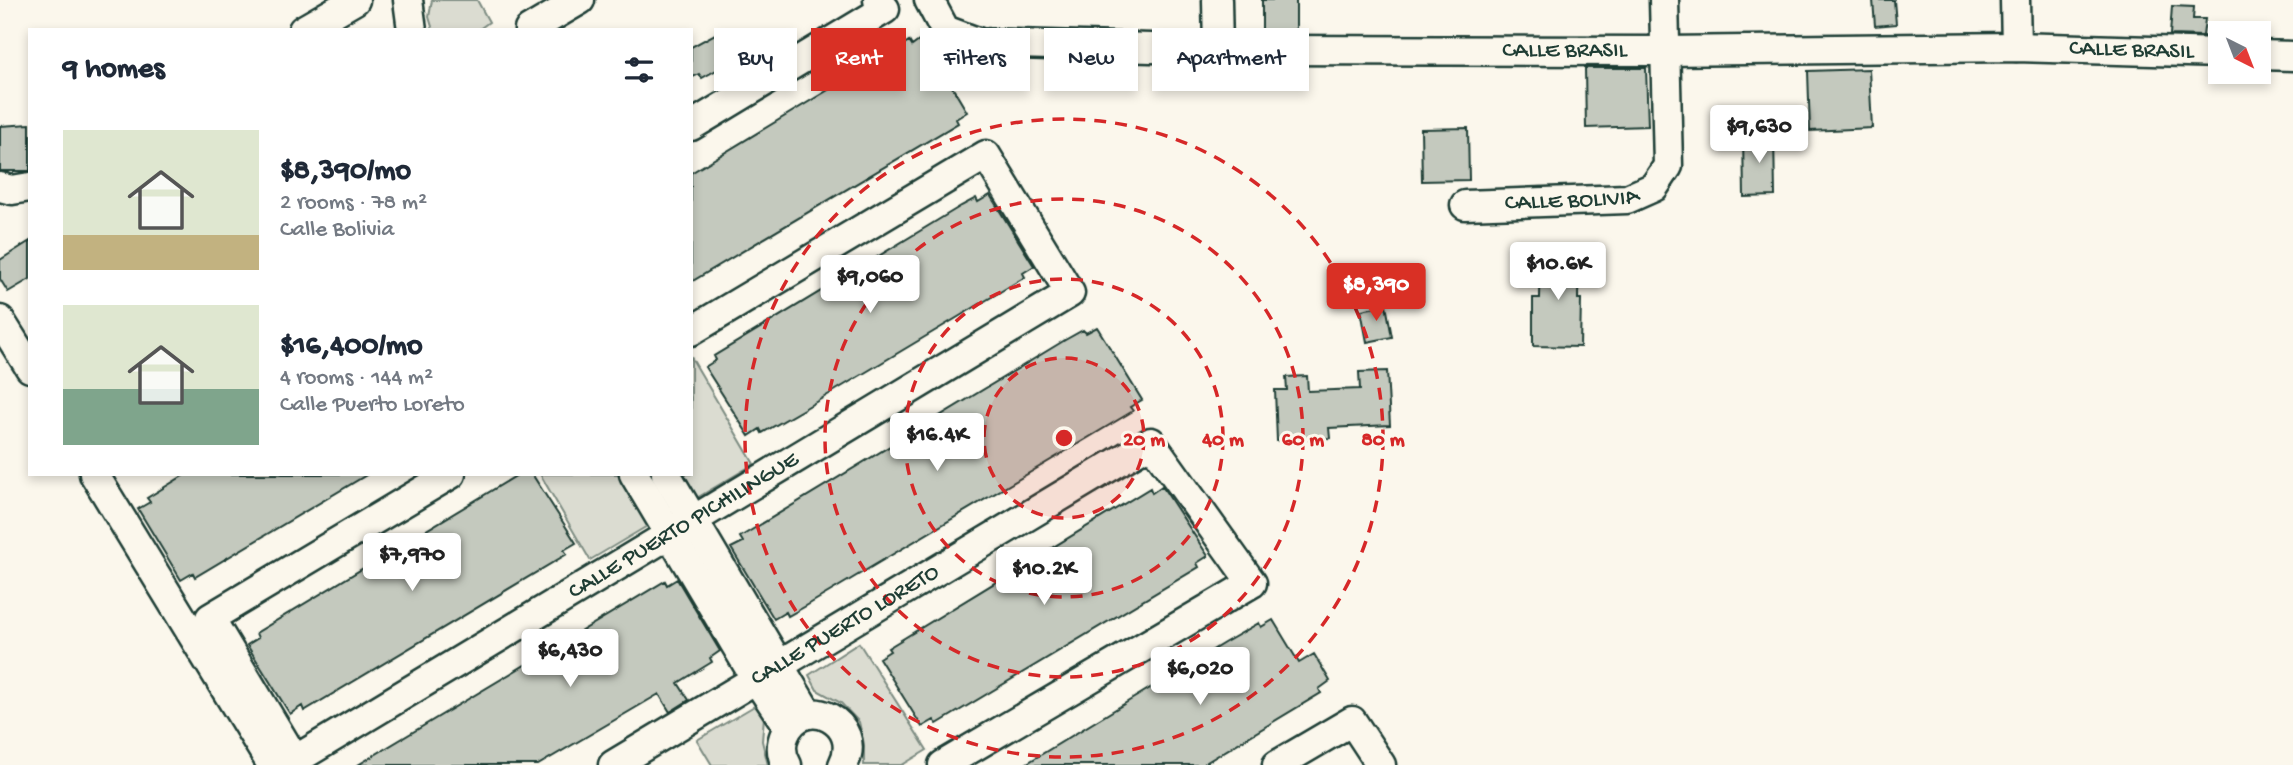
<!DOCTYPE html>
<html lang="en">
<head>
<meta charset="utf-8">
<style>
  :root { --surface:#fff; --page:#f2f2f3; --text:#1f2937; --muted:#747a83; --accent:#d93025 }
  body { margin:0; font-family:"Gochi Hand",sans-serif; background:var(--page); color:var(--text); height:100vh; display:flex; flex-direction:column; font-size:26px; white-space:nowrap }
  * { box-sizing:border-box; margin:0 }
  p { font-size:23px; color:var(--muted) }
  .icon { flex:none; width:38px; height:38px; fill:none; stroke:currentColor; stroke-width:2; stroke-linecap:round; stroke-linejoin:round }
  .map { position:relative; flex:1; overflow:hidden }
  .panel { position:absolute; left:28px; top:28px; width:665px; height:448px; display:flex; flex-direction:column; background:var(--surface); border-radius:0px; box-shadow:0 4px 10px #0003 }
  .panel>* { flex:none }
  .top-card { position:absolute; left:714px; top:28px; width:665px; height:63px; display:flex; gap:14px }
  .needle { width:46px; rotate:138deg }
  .buttons { position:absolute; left:2208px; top:21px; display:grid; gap:14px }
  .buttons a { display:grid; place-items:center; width:63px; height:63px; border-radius:0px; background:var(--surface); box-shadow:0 4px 10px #0003; font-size:35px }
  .price { position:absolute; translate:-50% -60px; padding:0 16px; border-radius:7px; background:#fff; color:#222; font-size:23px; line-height:46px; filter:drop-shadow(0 2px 4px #0008) }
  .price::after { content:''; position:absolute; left:50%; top:42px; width:21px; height:16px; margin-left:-10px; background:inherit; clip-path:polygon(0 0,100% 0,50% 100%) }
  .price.selected { background:var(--accent); color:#fff }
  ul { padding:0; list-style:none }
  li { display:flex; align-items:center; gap:21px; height:175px; padding:0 35px }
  li span { display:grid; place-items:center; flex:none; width:196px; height:140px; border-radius:0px; color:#555 }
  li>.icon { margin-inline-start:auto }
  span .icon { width:84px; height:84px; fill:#fffc; stroke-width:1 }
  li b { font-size:30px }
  h2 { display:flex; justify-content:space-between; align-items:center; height:84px; padding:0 35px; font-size:30px }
  .pill { padding:0 24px; border-radius:0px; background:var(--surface); box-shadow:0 4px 10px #0003; font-size:24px; line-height:63px }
  .pill.selected { background:var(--accent); color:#fff }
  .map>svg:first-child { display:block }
  .green { fill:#dbdcd1; stroke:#7d8c82; stroke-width:2 }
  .building { fill:#c4c9be; stroke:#1f3d34; stroke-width:2 }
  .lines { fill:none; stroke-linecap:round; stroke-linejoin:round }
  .minor-casing { stroke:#1f3d34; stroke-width:33 }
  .minor { stroke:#fbf7ec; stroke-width:28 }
  .ring { fill:none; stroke:#d62828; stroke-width:3.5; stroke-dasharray:12 9 }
  .labels { text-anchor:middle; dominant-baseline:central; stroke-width:6; stroke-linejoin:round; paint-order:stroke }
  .street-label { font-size:23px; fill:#1f3d34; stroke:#fbf7ec }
  .centre { fill:#d62828; stroke:#fbf7ec; stroke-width:3.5 }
  .ring-label { font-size:21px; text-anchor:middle; font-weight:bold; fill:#d62828; stroke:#fbf7ec; stroke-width:6; stroke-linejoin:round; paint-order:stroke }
</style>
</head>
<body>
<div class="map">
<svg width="2293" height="765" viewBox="0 0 2293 765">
  <rect width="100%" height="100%" fill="#fbf7ec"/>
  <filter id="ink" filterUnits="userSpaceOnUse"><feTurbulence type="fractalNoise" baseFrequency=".0143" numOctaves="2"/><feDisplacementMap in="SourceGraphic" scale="14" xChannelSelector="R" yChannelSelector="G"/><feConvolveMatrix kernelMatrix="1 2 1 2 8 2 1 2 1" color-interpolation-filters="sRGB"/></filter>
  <g filter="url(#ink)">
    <path class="green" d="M432,0h45l12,22 -11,8h-45l-4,-13z
      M691,357l63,107 -59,35 -14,-25h10z
      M540,474h79l30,51 -59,35z
      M859,643l68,107 -25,15h-38v-21l-5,-22 -18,-19 -24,-13 -8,-15z
      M756,705l8,12 -2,24 6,24h-56l-15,-25z"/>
    <path class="building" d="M1262,0h34v33h-34z
      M1873,0h21l2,24 -21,2z
      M2172,6l22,1 -1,12h12l-2,17 -33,-1z
      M715,34l13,22 -11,8 3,4 -18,10 -3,-4 -8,4v-31z
      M923,38l44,74 -11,7 2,4 -267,159v-109l210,-127 8,-5 3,5z
      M1585,68h61l2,58 -62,2z
      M1869,69l3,59 -62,3 -2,-60z
      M30,124v47h-30v-45z
      M1468,128l1,52 -47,1 -1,-52z
      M1774,133l1,63 -31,1 -1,-63z
      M990,195l44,71 -11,7 2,4 -204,122 -59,34 -2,-4 -11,7 -44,-69 11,-7 -2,-4 247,-150 15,-8 2,4z
      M30,241v38l-22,13 -8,-13v-19z
      M1541,253h38l-1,46h3l-1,48 -47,-1v-48h7z
      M1386,305l6,32 -25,5 -6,-32z
      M1097,327l45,73 -12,7 3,4 -327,195 -18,10 -2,-4 -12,7 -43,-71 12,-6 -3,-5 325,-197 18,-10 3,3z
      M1387,371l3,54 -61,3 1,10 -53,3 -2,-51h12l-1,-13 21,-1 1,15 52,-2 -1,-17z
      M186,474h182l-173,103 -2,-4 -12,7 -43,-71 12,-7 -3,-4z
      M519,474h13l27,42 17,27 -12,7 3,4 -263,157 -2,-5 -12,8 -43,-69 11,-7 -2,-5z
      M1162,486l46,70 -11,7 2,4 -262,157 -3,-4 -12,7 -43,-69 11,-7 -2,-3 262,-160 2,5z
      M677,579l43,72 -10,7 2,4 -34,21 11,17 -19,12 -11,-18 -121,71h-180l307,-184 2,4z
      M1273,620l26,43 15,-9 16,27 -11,8 2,4 -119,72h-178l200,-122 35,-20 2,4z"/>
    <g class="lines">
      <defs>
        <g id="minor">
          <path d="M408,0l4,30"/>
          <path id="s1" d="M929,0l16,30 35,13 238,7 447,1 351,-4 205,6"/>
          <path d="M1217,0l1,50"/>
          <path d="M2015,0l1,47"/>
          <path d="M303,30l52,-30"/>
          <path d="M529,30l51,-30"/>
          <path d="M2259,55l34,1"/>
          <path d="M691,126l194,-117 -7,-9"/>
          <path d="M0,187l12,3 18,-3"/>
          <path id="s2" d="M1465,205l162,-6 27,-12 14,-21 -4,-166"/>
          <path d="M0,320l30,48"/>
          <path d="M94,474l178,291"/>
          <path id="s3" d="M451,474l-241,144 85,142 775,-467 -84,-138 -295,176"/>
          <path d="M634,474l122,205 32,48"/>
          <path d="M666,474l142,240"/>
          <path id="s4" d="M613,765l538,-323 101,141 -309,182"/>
          <path d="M787,765c-6,-10 -7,-20 -2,-31 19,-43 80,-11 58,31"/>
          <path d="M1277,765l75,-44 29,44"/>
        </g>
      </defs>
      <use href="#minor" class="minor-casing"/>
      <use href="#minor" class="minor"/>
    </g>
  </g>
  <circle cx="1064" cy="438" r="80" fill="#d62828" fill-opacity=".12"/>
  <g class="ring">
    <circle cx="1064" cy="438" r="80"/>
    <circle cx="1064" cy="438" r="159"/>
    <circle cx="1064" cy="438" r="239"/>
    <circle cx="1064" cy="438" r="319"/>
  </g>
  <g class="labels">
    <g class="street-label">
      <text stroke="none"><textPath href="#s1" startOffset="656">CALLE BRASIL</textPath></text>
      <text stroke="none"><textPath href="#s1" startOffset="1223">CALLE BRASIL</textPath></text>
      <text stroke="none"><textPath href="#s2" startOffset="107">CALLE BOLIVIA</textPath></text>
      <text stroke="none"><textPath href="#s3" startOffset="900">CALLE PUERTO PICHILINGUE</textPath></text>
      <text stroke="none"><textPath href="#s4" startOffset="271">CALLE PUERTO LORETO</textPath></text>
    </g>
  </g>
  <circle cx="1064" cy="438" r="10" class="centre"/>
  <g class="ring-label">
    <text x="1144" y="445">20 m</text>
    <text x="1223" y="445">40 m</text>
    <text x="1303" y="445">60 m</text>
    <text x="1383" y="445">80 m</text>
  </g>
</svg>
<div class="buttons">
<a><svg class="needle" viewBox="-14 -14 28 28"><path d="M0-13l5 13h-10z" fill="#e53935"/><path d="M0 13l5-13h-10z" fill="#747a83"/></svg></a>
</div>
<b class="price" style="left:1759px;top:165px">$9,630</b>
<b class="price" style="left:1558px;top:302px">$10.6K</b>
<b class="price" style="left:870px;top:315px">$9,060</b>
<b class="price selected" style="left:1376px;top:323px">$8,390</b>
<b class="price" style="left:937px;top:473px">$16.4K</b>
<b class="price" style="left:412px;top:593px">$7,970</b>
<b class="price" style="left:1044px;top:607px">$10.2K</b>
<b class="price" style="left:570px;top:689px">$6,430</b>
<b class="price" style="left:1200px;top:707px">$6,020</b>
<div class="top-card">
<a class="pill">Buy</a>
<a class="pill selected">Rent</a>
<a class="pill">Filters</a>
<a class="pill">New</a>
<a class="pill">Apartment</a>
</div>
<section class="panel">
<h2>9 homes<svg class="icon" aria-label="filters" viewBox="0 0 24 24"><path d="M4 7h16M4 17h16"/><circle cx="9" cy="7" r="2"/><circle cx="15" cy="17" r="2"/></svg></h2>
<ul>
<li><span style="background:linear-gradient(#dfe7d0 75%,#c2b280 0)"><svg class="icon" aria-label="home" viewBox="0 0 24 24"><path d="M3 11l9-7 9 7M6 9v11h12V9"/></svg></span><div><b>$8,390/mo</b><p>2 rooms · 78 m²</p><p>Calle Bolivia</p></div></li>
<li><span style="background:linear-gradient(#dfe7d0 60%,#7fa58c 0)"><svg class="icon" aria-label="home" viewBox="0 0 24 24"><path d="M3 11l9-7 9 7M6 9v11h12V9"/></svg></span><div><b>$16,400/mo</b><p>4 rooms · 144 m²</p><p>Calle Puerto Loreto</p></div></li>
</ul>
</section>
</div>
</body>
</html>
